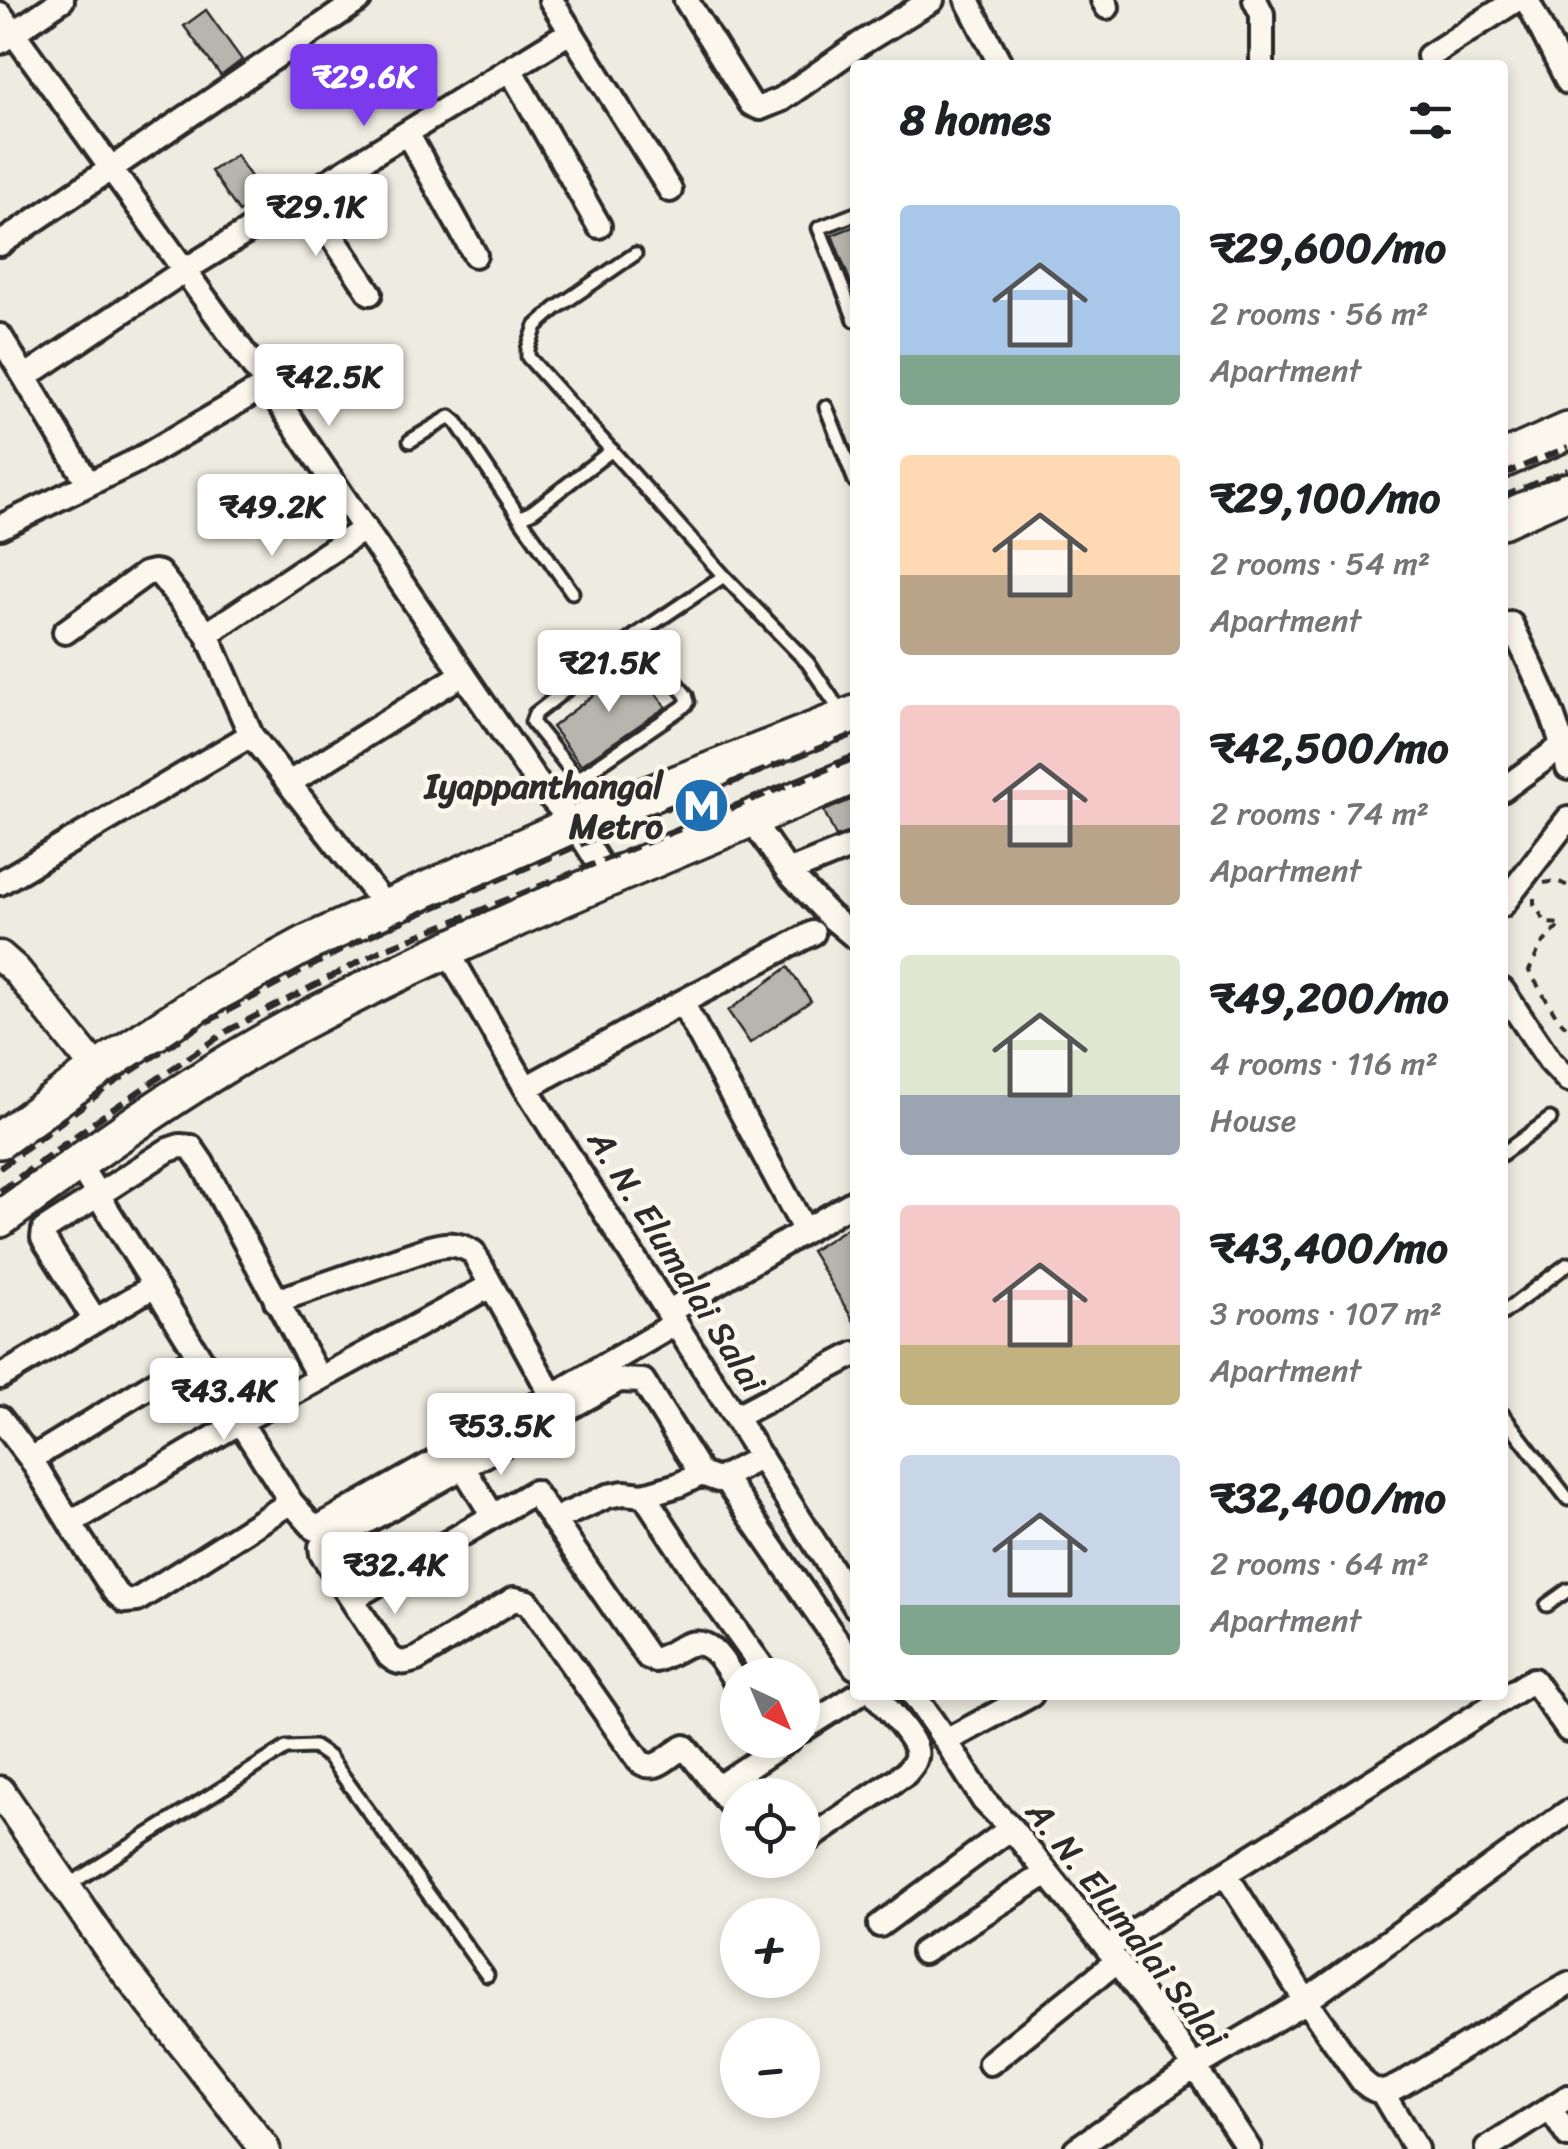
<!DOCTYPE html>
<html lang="en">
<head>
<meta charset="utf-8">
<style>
  :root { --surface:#fff; --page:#f2f2f2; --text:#202124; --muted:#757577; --accent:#7c3aed }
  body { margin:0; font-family:Sriracha,sans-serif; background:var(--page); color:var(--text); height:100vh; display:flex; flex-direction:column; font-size:38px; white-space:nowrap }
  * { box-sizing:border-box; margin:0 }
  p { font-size:32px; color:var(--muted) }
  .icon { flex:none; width:55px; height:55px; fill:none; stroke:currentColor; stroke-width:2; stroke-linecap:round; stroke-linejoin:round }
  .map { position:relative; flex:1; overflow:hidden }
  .side { position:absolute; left:850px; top:60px; width:658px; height:1640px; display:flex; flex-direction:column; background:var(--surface); border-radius:10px; box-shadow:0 5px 15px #0003 }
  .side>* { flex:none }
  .needle { width:65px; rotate:136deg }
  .controls { position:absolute; left:720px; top:1658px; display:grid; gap:20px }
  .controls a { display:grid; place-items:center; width:100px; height:100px; border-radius:50%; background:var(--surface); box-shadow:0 5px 15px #0003; font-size:50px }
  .price { position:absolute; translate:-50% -85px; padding:0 22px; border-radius:10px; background:#fff; color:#222; font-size:32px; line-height:65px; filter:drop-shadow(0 2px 5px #0008) }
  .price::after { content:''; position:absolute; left:50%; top:60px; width:30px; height:22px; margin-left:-15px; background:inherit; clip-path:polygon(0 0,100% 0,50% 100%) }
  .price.on { background:var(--accent); color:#fff }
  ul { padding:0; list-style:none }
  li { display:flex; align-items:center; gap:30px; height:250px; padding:0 50px }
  li span { display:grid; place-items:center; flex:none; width:280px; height:200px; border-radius:10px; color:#555 }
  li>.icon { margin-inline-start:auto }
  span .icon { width:120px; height:120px; fill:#fffc; stroke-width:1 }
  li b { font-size:42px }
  h2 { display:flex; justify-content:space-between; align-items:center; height:120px; padding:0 50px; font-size:42px }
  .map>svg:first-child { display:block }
  .building { fill:#b8b5ae; stroke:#2b2b2b; stroke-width:2.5 }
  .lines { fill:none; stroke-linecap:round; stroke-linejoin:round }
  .service-casing { stroke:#2b2b2b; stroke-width:19 }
  .minor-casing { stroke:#2b2b2b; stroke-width:30 }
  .tertiary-casing { stroke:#2b2b2b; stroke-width:35 }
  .primary-casing { stroke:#2b2b2b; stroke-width:42 }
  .path { stroke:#2b2b2b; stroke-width:4; stroke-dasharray:8 8; stroke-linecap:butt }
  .service { stroke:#fbf7ec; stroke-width:11 }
  .minor { stroke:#fbf7ec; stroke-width:22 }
  .tertiary { stroke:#fbf7ec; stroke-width:28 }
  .primary { stroke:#fbf7ec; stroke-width:35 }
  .rail { stroke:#2b2b2b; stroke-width:6; stroke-dasharray:15 8; stroke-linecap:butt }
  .labels { text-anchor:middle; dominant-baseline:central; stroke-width:9; stroke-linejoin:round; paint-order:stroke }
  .poi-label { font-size:35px; font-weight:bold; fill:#2b2b2b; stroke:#fbf7ec; text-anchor:end }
  .street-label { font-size:35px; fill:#2b2b2b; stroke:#fbf7ec }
</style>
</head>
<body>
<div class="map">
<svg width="1568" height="2149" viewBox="0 0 1568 2149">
  <rect width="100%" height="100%" fill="#eeebe0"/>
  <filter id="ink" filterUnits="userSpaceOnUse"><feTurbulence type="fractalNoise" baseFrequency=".01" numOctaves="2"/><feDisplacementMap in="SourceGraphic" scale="20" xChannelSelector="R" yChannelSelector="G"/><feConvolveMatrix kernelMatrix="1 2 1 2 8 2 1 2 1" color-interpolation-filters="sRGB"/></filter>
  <g filter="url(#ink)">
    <path class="building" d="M206,10l36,50 -21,16 -37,-50z
      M236,155l28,41 -25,16 -28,-41z
      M855,226v68l-23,-59z
      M633,664l33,43 -85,58 -29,-38z
      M855,798v32l-19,7 -12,-26z
      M788,967l23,34 -61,42 -22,-32z
      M855,1223v100l-44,-72z"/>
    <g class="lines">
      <defs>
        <path id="service" d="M855,214l-36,14 36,92
          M635,254l-80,55 -19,17 -8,23v8l196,219
          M826,407l29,74
          M410,441l40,-24 7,6 63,95 13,-7 79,-61
          M520,518l52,74
          M578,779l-46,-57 3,-8 101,-79 88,-59 84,87 35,52
          M550,798l133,-91 5,-5 -2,-7 -50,-60
          M1502,1154l48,-35
          M1502,1314l66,-50
          M1502,1414l66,85
          M1547,1605l21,-15
          M67,1886l219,-138 28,-1 15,10 158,218"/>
        <path id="minor" d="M551,0l119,190
          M686,0l65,104 9,4 22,-9 78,-55 72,-44
          M967,0l34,65
          M1103,0l4,7
          M1255,0l7,14v51
          M1527,0l41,82
          M0,14l267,371 269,396 38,43 35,55
          M0,42l62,-42
          M1429,56l87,-56
          M510,69l89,157
          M407,133l68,122
          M305,196l65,97
          M0,244l359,-244
          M0,336l88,147
          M25,377l160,-107 385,-238
          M0,527l138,-67 129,-75
          M1511,624c23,47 46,93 57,144
          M65,632l80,-58 9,-2 5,1 48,61 44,101 135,172
          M207,634l158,-106
          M289,783l174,-109
          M1502,790l66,-48
          M751,819l37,53
          M855,845l-67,27 42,44 25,21
          M0,883l251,-148
          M1502,905l66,-86
          M447,950l79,138 329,518
          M1502,990l48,71 18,19
          M682,1002l131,-69
          M526,1088l156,-86 123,229
          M78,1163l162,259 250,-136
          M276,1301l154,-53c17,-5 27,-5 43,4l79,144
          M668,1312l187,-111
          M95,1320l-52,-82 1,-8 124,-80 12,-4 11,1 11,16 117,215
          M0,1377l154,-91
          M735,1417l120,-63
          M0,1418l31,41 39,64 170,-101 51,80
          M31,1459l166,-102
          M463,1467l30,49
          M701,1474l-58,-93 -24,-1 -298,167 1,7 67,102c10,9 16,7 28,3l97,-60 14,3 111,159c18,14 30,-8 46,-14l53,67
          M724,1478l131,189
          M644,1495l57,87 67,93
          M553,1520l55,-24 16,-3 20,2 34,-10 23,-11 17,6 43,-23
          M70,1523l44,68 11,10 12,-1 154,-98 24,27 249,-140 99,-58 11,-9
          M352,1599l182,-107 114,165 7,3c11,-3 20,-10 30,-14 27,-12 40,20 53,39
          M914,1695l32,46 38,60 27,27 96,120 88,119 54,82
          M802,1730l55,-35
          M946,1741l85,-46
          M717,1788l72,-48
          M802,1844l104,-71c6,-7 12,-13 10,-23 -3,-15 -30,-42 -40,-55
          M1226,1875l80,126 57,81c16,14 22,11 39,2l166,-100
          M880,1925l131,-97
          M1107,1948l426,-268 35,50
          M923,1952l124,-79
          M990,2063l127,-102
          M1382,2092l34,57
          M1550,2109l18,27
          M1076,2149l119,-82 111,-66 262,-189
          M1487,2149l81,-52"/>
        <path id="tertiary" d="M0,956l16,14 81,100
          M0,1791l115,167 150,191"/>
        <path id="primary" d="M1502,460l66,-29
          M1502,520l66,-29
          M0,1140l97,-70 115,-75 98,-53 264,-118 281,-110
          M0,1219c92,-66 186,-135 286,-189 183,-98 378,-174 569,-255"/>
      </defs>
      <use href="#service" class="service-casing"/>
      <use href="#minor" class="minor-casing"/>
      <use href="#tertiary" class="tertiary-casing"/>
      <use href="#primary" class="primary-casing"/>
      <path class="path" d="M1544,883l13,-2 11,5
        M1534,898v6l12,19 15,1 -20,21 -12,26 28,46 11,11"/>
      <use href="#service" class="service"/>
      <use href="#minor" class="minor"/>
      <use href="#tertiary" class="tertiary"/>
      <use href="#primary" class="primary"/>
      <path class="rail" d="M1502,475l66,-28
        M1502,497l66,-27
        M0,1168l105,-79 96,-64 165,-88 276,-119 213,-84
        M0,1191l104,-76 125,-85 151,-79 475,-193"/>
    </g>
  </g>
  <defs>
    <symbol id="metro-disc" viewBox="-11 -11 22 22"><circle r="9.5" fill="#1f6fb2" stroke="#fbf7ec"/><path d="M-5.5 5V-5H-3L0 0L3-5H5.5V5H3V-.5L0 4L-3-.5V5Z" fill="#fff"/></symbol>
  </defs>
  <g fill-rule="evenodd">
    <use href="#metro-disc" x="670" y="774" width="63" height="63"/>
  </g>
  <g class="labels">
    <g class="poi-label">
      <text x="663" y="786">Iyappanthangal<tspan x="663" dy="40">Metro</tspan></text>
    </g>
    <g class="street-label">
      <text transform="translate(677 1261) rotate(58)">A. N. Elumalai Salai</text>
      <text transform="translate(1127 1924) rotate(52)">A. N. Elumalai Salai</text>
    </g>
  </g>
</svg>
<div class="controls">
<a><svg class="needle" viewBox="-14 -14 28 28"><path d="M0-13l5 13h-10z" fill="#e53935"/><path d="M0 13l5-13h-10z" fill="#757577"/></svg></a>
<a><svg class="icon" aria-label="locate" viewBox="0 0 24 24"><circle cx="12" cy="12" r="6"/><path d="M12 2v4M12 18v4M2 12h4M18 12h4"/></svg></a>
<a>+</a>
<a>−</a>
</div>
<b class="price on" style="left:364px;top:129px">₹29.6K</b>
<b class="price" style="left:316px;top:259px">₹29.1K</b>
<b class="price" style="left:329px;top:429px">₹42.5K</b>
<b class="price" style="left:272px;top:559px">₹49.2K</b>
<b class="price" style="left:609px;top:715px">₹21.5K</b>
<b class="price" style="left:224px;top:1443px">₹43.4K</b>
<b class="price" style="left:501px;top:1478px">₹53.5K</b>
<b class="price" style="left:395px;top:1617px">₹32.4K</b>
<section class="side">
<h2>8 homes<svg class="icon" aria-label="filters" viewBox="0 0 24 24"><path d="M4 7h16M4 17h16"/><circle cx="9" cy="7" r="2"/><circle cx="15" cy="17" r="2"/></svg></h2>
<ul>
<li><span style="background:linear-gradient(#a9c7e8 75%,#7fa58c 0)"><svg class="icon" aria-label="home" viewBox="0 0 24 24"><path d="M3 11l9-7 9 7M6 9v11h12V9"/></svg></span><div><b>₹29,600/mo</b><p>2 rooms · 56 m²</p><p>Apartment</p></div></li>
<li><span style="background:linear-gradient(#ffd9b3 60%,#b9a48a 0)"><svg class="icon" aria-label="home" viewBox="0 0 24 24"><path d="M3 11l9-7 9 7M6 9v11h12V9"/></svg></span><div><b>₹29,100/mo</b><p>2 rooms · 54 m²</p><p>Apartment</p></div></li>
<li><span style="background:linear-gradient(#f6c9c9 60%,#b9a48a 0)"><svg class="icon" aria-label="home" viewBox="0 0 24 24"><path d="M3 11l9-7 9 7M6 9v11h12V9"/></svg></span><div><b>₹42,500/mo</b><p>2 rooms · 74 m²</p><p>Apartment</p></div></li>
<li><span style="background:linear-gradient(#dfe7d0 70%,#9aa5b1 0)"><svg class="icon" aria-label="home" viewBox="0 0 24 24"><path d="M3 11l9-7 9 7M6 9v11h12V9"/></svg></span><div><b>₹49,200/mo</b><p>4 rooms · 116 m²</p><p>House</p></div></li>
<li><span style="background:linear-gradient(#f6c9c9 70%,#c2b280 0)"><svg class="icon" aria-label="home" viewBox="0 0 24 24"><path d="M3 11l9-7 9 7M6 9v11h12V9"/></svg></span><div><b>₹43,400/mo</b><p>3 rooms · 107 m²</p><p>Apartment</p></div></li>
<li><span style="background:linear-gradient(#c9d6e8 75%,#7fa58c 0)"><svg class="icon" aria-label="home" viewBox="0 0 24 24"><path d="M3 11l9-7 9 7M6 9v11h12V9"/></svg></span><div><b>₹32,400/mo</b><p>2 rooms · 64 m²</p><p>Apartment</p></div></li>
</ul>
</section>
</div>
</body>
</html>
